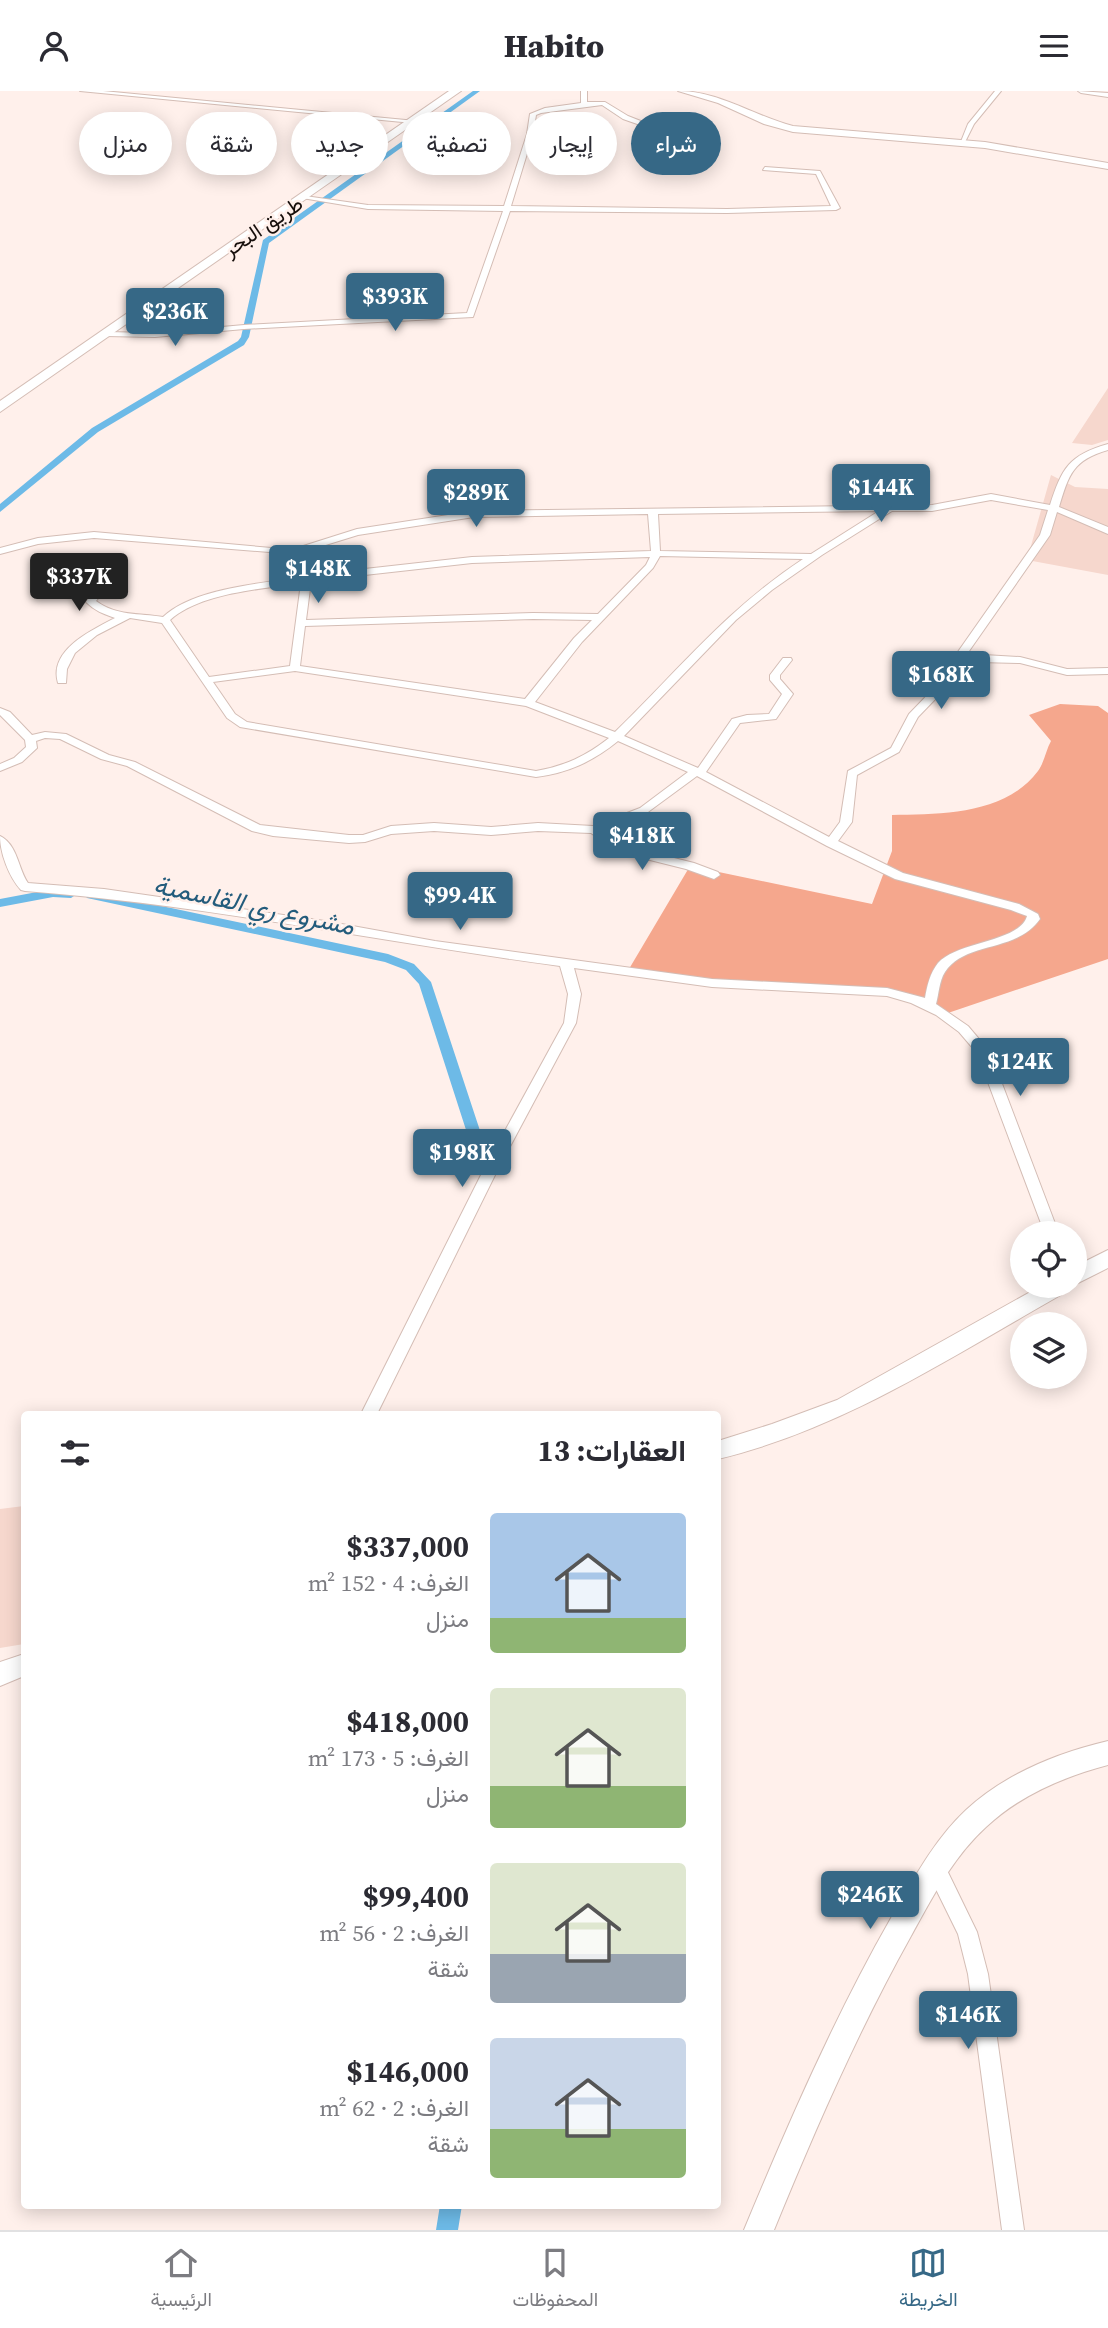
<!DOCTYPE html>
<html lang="ar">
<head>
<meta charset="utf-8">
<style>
  :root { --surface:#fff; --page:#f2f2f3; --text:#2b2b33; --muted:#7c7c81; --line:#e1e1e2; --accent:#366886 }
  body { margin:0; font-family:"Source Serif 4",Vazirmatn,serif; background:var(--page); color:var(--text); direction:rtl; height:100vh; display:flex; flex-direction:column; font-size:26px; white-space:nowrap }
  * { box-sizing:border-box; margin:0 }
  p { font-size:23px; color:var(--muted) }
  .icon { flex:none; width:38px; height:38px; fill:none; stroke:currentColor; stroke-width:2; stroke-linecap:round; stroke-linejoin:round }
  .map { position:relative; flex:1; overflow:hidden; direction:ltr }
  .details { position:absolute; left:21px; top:1320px; width:700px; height:798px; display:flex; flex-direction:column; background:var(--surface); border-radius:7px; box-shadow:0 4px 18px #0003; direction:rtl }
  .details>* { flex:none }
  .hud { position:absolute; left:21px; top:21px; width:700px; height:63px; direction:rtl; display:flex; gap:14px }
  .tools { position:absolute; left:1010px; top:1130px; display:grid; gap:14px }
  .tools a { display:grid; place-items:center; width:77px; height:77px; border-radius:50%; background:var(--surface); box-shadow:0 4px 18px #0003; font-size:35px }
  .price { position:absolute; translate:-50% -60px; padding:0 16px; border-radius:7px; background:var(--accent); color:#fff; font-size:23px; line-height:46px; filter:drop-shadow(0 2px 4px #0008) }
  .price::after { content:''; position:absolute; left:50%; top:42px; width:21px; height:16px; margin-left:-10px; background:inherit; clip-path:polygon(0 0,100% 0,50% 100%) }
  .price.selected { background:#222; color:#fff }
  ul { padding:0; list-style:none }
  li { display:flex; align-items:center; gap:21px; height:175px; padding:0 35px }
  li span { display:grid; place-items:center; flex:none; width:196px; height:140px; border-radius:7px; color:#555 }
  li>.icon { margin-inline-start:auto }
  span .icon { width:84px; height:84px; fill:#fffc; stroke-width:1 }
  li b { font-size:30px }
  h2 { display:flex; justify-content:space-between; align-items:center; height:84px; padding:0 35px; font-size:30px }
  .pill { padding:0 24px; border-radius:32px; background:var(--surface); box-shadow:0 4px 18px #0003; font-size:24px; line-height:63px }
  .pill.selected { background:var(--accent); color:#fff }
  header { display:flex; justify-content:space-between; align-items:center; height:91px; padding:0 35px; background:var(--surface); font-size:32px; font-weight:800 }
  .menu { display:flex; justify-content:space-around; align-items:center; height:98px; border-top:2px solid var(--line); background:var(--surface); font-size:19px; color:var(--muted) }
  .menu a { display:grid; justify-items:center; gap:4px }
  .menu .selected { color:var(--accent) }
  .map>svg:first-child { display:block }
  .green { fill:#f6d7cd }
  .forest { fill:#f5a78d }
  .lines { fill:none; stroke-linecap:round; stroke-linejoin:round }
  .canal { fill:#6dbae7; fill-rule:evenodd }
  .street-casing { stroke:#d4bdb5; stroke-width:2 }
  .secondary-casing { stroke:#d4bdb5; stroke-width:2 }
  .highway-casing { stroke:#d4bdb5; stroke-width:2 }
  .street { fill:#fff; fill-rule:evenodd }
  .secondary { fill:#fff; fill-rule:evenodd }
  .highway { fill:#fff; fill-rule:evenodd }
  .labels { text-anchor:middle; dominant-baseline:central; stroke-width:5; stroke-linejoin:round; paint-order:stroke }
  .far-street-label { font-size:21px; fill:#160e0b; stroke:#fff0eb }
  .water-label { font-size:26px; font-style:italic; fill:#235c7c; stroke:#fff0eb }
</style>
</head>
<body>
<header><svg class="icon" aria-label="menu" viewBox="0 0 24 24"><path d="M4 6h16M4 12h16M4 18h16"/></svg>Habito<svg class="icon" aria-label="person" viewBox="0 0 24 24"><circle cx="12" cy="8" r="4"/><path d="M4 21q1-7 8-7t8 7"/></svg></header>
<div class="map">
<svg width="1108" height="2139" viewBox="0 0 1108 2139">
  <rect width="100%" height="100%" fill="#fff0eb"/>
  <path class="green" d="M1108,297v52l-16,5 -20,-2z
    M1051,384l24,12 33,2v86l-81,-15z
    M24,1415v138l-24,4v-139z"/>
  <path class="forest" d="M1060,613l38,2 10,7v246l-163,55 -35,-18 -136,-9 -145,-18 61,-103 182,38 20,-53v-36c50,-1 113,0 146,-44 6,-8 8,-21 13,-30l-22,-26z"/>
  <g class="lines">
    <path class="canal" d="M473,0h7l-211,152 -20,94 -5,8 -146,87 -98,80v-8l92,-76 146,-87 3,-4 22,-97z
      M53,798l18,1 6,4 -6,4 -18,-1 -53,10v-8z
      M91,800l297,63 26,10 17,18 60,182 -2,4h-10l-2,-4 -58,-180 -13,-14 -21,-8 -298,-64 -2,-3z
      M440,2114h22l-4,25h-22z"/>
    <defs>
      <path id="street" d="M80,0h23l313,30 -3,2z
        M581,0h6v11h18l23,14 43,17 -5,1 -43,-15 -21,-14 -61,8 -5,2 -3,19 -22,72 216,3 104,-3 -15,-32 -53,-4 2,-3 55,4 20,37 -4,2 -109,3 -217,-2 -37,106 -229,12 -89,8 -50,-1 -4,-2 4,-2 50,1 89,-8 223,-12 36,-102 -135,-2 -66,-11 3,-2 63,9 136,1 23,-72 3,-20 15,-6 36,-5z
        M995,0h6l-27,33 -10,20h-4l8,-20z
        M1078,0l30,2v4l-27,-4z
        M1108,353v6c-35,10 -39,24 -49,57l49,20v7l-51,-22 -7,23 -83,119 53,3 47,12 41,-1v6l-41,1 -47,-12 -41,-1 -33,26 -28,29 -19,35 -42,23 -5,47 -14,19 65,32 116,31 19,10 2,5c-24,34 -75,22 -95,53 -6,9 -6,22 -9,32l32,22 22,26 69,182h-14l-68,-181 -18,-21 -23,-17 -25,-12 -24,-7 -175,-9 -138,-19 7,26 -5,29 -78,146 -121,245h-16l123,-245 80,-146 4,-29 -8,-28c-178,-24 -355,-61 -535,-75l-4,-1c-12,-13 -21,-37 -21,-54 18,9 18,33 28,47l76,6 221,32 110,20 277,38 175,9 38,10c2,-12 5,-25 13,-35 20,-22 82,-21 89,-47l-16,-6 -116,-31 -68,-33 -130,-70 -49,36 -45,19 23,15 68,17 24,9 2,3 -6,4 -28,-10 -68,-17 -27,-19 -53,-2 -47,4 -57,-4 -43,3 -26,8 -16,1 -76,-7 -21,-5 -125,-65 -26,-7 -41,-20 -15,-1 -9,3 1,7 -15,14 -22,9v-7l14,-6 12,-11 -1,-7 -25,-25v-7l10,4 22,23 13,-3 21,2 43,21 26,7 125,63 89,10h14l28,-9 43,-3 57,4 47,-4 55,3 47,-18 48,-36 -70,-31c-26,21 -50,32 -82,36l-296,-50 -13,-9 -65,-95 -32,-5 -33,17 -22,18 -8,16 -1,14h-8c-10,-33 34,-53 57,-65 -11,-4 -20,-7 -29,-16l8,-13 -46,-6 -5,-3 2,-2 56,7 3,6 -8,10c20,15 43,12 67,16 31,-29 97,-33 138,-40l-7,-23 -200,-16 -56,6 -38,10v-6l38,-10 56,-6 189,17 14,-1 60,-19 117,-18 458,-6 59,-11 59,11c12,-37 19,-50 58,-61zM991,409l57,10 -8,25 -85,121 13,5 -30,23 -29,30 -18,34 -43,23 -8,51 -11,15 -123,-65 34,-49 36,-4 17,-25 -13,-15v-4l12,-15 -1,-2h-8l-13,17v5l12,14 -13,20 -22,1 -15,4 -34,49 -74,-32 112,-116 36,-30 50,-35 70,-44h40zM879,420l-68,43 -151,-3 -2,-37zM648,423l3,37 -179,6 -161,18 -8,-23 55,-17 116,-18zM660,465l143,3c-76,50 -125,112 -188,173l-80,-30 47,-60 71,-74zM650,466l-4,8 -48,49 -65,-1 -227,7 5,-39 161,-18zM301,492l-11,83 -81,11 -39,-57c30,-27 91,-31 131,-37zM533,528l59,1 -18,18 -49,61 -225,-33 5,-40zM295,580l231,35 83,32c-23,18 -44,28 -73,33l-289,-49 -12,-8 -22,-32z
        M935,1766l7,3 35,72 11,42 36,256h-22l-34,-256 -10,-40 -33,-67 3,-7z"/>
      <path id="secondary" d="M678,0c41,0 76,25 115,35l192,16 123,21v6l-123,-21 -192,-16 -29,-8 -46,-21z
        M1108,1159v18l-34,17v-18z
        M1041,1195h28l-3,6c-112,63 -222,137 -348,167v-18l54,-17 65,-24z
        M24,1563v22l-24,10v-24z
        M1108,1650v24c-45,12 -88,30 -122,62 -33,30 -54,71 -75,109 -53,95 -96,194 -137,294h-30c44,-106 90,-212 147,-312 22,-38 43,-78 75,-108 39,-36 91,-57 142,-69z"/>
      <path id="highway" d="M449,0h12l-461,321v-11z"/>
    </defs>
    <use href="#street" class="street-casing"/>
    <use href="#secondary" class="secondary-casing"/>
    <use href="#highway" class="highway-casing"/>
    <use href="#street" class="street"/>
    <use href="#secondary" class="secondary"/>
    <use href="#highway" class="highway"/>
  </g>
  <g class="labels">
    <g class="far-street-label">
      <text transform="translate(263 135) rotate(-34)">طريق البحر</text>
    </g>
    <g class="water-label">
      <text transform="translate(254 814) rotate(12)">مشروع ري القاسمية</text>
    </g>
  </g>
</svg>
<div class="tools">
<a><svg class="icon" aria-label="locate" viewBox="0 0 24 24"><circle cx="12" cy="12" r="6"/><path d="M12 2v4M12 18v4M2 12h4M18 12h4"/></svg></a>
<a><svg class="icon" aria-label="layers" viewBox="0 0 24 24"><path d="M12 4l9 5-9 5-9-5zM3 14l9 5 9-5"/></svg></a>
</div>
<b class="price" style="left:395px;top:242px">$393K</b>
<b class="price" style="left:175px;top:257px">$236K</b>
<b class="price" style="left:881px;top:433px">$144K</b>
<b class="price" style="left:476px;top:438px">$289K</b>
<b class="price" style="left:318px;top:514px">$148K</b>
<b class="price selected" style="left:79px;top:522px">$337K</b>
<b class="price" style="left:941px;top:620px">$168K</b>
<b class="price" style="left:642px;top:781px">$418K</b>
<b class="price" style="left:460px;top:841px">$99.4K</b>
<b class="price" style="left:1020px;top:1007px">$124K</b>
<b class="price" style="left:462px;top:1098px">$198K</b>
<b class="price" style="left:870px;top:1840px">$246K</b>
<b class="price" style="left:968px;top:1960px">$146K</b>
<div class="hud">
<a class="pill selected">شراء</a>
<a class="pill">إيجار</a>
<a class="pill">تصفية</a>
<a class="pill">جديد</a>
<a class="pill">شقة</a>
<a class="pill">منزل</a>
</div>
<section class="details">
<h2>العقارات: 13<svg class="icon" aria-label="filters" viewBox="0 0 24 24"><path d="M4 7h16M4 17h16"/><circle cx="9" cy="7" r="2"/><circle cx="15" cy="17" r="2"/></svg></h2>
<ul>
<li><span style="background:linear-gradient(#a9c7e8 75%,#8fb573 0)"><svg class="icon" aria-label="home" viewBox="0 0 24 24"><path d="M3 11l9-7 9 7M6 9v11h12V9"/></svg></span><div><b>$337,000</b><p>الغرف: 4 · 152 m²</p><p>منزل</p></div></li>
<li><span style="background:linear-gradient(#dfe7d0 70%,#8fb573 0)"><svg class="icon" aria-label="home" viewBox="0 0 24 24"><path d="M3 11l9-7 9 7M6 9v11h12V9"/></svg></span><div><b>$418,000</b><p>الغرف: 5 · 173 m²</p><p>منزل</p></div></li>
<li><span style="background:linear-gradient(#dfe7d0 65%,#9aa5b1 0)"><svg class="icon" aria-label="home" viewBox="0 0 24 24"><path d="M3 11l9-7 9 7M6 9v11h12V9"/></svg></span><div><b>$99,400</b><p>الغرف: 2 · 56 m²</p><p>شقة</p></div></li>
<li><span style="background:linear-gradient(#c9d6e8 65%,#8fb573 0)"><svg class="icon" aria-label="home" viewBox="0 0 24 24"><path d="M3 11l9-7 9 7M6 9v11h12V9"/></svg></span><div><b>$146,000</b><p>الغرف: 2 · 62 m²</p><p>شقة</p></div></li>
</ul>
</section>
</div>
<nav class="menu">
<a class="selected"><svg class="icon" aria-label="map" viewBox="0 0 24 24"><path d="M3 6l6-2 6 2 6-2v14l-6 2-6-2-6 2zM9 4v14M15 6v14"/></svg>الخريطة</a>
<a><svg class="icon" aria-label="saved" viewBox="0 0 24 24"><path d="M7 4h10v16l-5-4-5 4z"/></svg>المحفوظات</a>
<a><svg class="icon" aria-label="home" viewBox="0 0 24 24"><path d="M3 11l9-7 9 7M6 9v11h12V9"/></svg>الرئيسية</a>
</nav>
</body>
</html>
